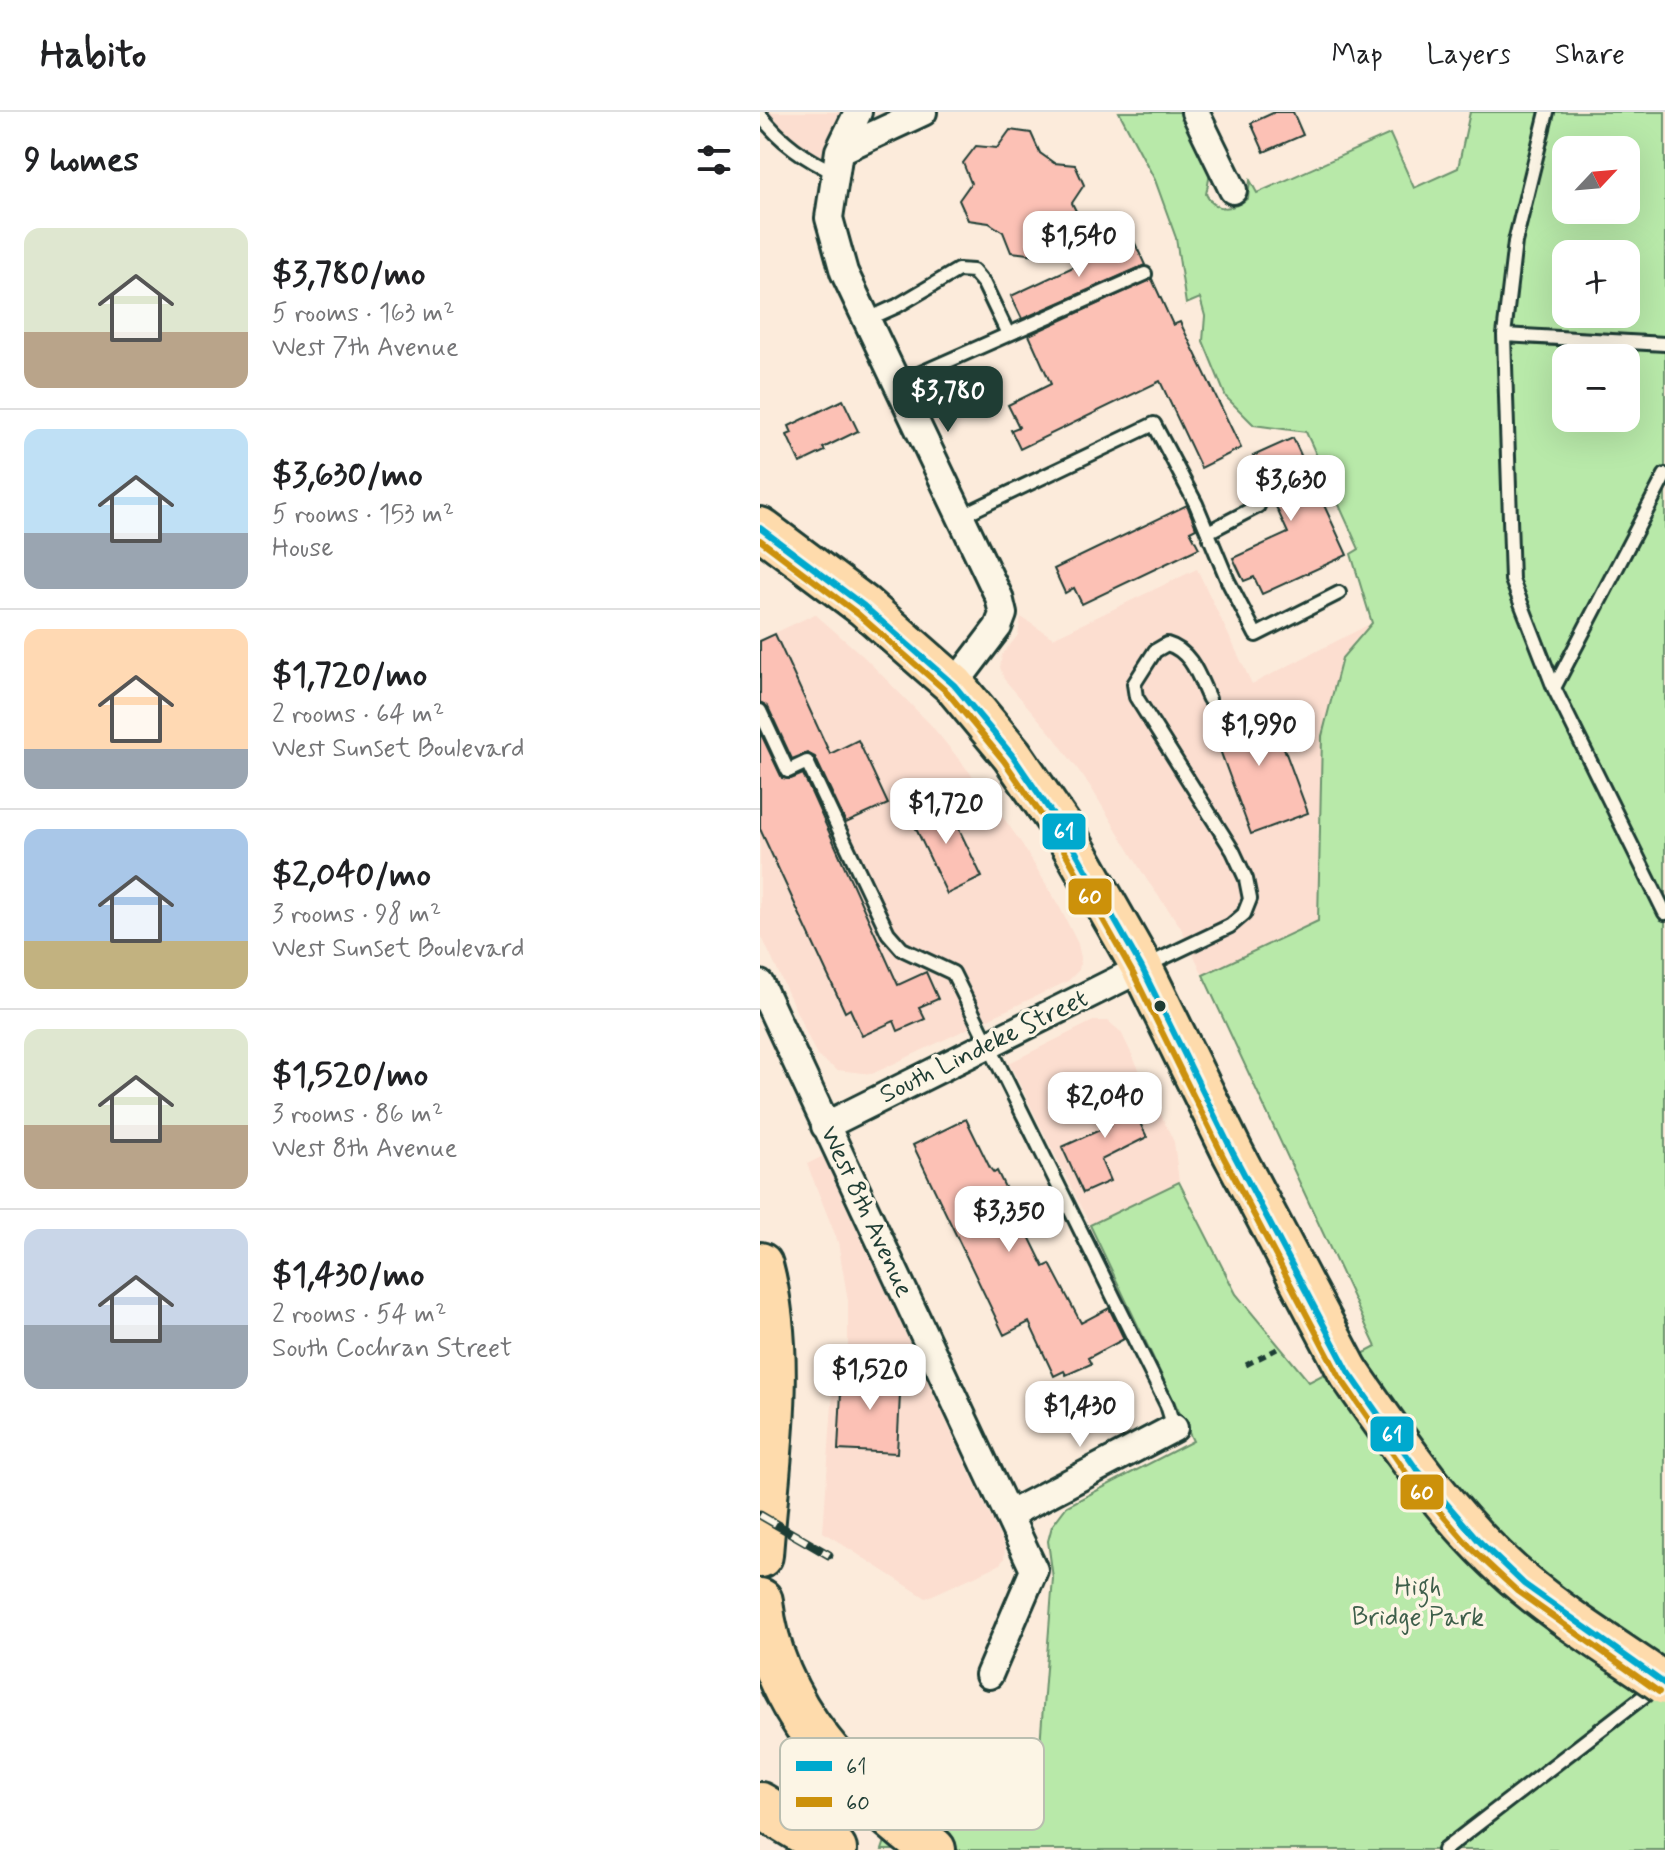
<!DOCTYPE html>
<html lang="en">
<head>
<meta charset="utf-8">
<style>
  :root { --surface:#fff; --page:#f2f2f2; --text:#202124; --muted:#757577; --line:#e0e0e0; --accent:#1f3d34 }
  body { margin:0; font-family:Mynerve,sans-serif; background:var(--page); color:var(--text); height:100vh; display:flex; flex-direction:column; font-size:30px; white-space:nowrap }
  * { box-sizing:border-box; margin:0 }
  p { font-size:26px; color:var(--muted) }
  .icon { flex:none; width:44px; height:44px; fill:none; stroke:currentColor; stroke-width:2; stroke-linecap:round; stroke-linejoin:round }
  .map { position:relative; flex:1; overflow:hidden }
  .side { display:flex; flex-direction:column; background:var(--surface); width:760px }
  .side>* { flex:none }
  .needle { width:52px; rotate:64deg }
  .controls { position:absolute; left:792px; top:24px; display:grid; gap:16px }
  .controls a { display:grid; place-items:center; width:88px; height:88px; border-radius:16px; background:var(--surface); box-shadow:0 8px 32px #0002; font-size:40px }
  .price { position:absolute; translate:-50% -68px; padding:0 18px; border-radius:16px; background:#fff; color:#222; font-size:26px; line-height:52px; filter:drop-shadow(0 2px 4px #0008) }
  .price::after { content:''; position:absolute; left:50%; top:48px; width:24px; height:18px; margin-left:-12px; background:inherit; clip-path:polygon(0 0,100% 0,50% 100%) }
  .price.current { background:var(--accent); color:#fff }
  ul { padding:0; list-style:none }
  li { display:flex; align-items:center; gap:24px; height:200px; padding:0 24px }
  li+li { border-top:2px solid var(--line) }
  li span { display:grid; place-items:center; flex:none; width:224px; height:160px; border-radius:16px; color:#555 }
  li>.icon { margin-inline-start:auto }
  span .icon { width:96px; height:96px; fill:#fffc; stroke-width:1 }
  li b { font-size:34px }
  h2 { display:flex; justify-content:space-between; align-items:center; height:96px; padding:0 24px; font-size:34px }
  header { display:flex; align-items:center; gap:48px; box-sizing:border-box; height:112px; padding:0 40px; background:var(--surface); border-bottom:2px solid var(--line) }
  header strong { font-size:38px }
  nav { display:flex; gap:44px; margin-inline-start:auto; font-size:28px }
  main { display:flex; flex:1; min-height:0 }
  .map>svg:first-child { display:block }
  .built { fill:#fcded0 }
  .green { fill:#b8e9a9; stroke:#6c936e; stroke-width:2; fill-rule:evenodd }
  .building { fill:#fcc1b5; stroke:#1f3d34; stroke-width:2 }
  .lines { fill:none; stroke-linecap:round; stroke-linejoin:round }
  .lane-casing { stroke:#1f3d34; stroke-width:18 }
  .street-casing { stroke:#1f3d34; stroke-width:32 }
  .primary-casing { stroke:#1f3d34; stroke-width:46 }
  .highway-casing { stroke:#1f3d34; stroke-width:50 }
  .path { stroke:#1f3d34; stroke-width:5; stroke-dasharray:8 6; stroke-linecap:butt }
  .lane { stroke:#fcf5e5; stroke-width:12 }
  .street { stroke:#fcf5e5; stroke-width:26 }
  .primary { stroke:#fedbac; stroke-width:40 }
  .highway { stroke:#fedbac; stroke-width:44 }
  .rail-casing { stroke:#1f3d34; stroke-width:9 }
  .rail { stroke:#fcf5e5; stroke-width:6; stroke-dasharray:18; stroke-linecap:butt }
  .primary-bridge-casing { stroke:#1f3d34; stroke-width:46; stroke-linecap:butt }
  .primary-bridge { stroke:#fedbac; stroke-width:40 }
  .bus-1-casing { stroke:#fcf5e5; stroke-width:12 }
  .bus-2-casing { stroke:#fcf5e5; stroke-width:12 }
  .bus-1 { stroke:#00a9ce; stroke-width:6 }
  .bus-2 { stroke:#cc910a; stroke-width:6 }
  .bus-dot { fill:#1f3d34; stroke:#fcf5e5; stroke-width:3 }
  .labels { text-anchor:middle; dominant-baseline:central; stroke-width:7; stroke-linejoin:round; paint-order:stroke }
  .street-label { font-size:26px; fill:#1f3d34; stroke:#fcf5e5 }
  .park-label { font-size:26px; fill:#3e5f4b; stroke:#fcf5e5 }
  .key { fill:#fcf5e5; stroke:#babeb0; stroke-width:2 }
  .key-label { font-size:22px; fill:#1f3d34 }
  .line-badge { stroke:#fcf5e5; stroke-width:3 }
  .badge-label { font-size:22px; text-anchor:middle; font-weight:bold; fill:#fff }
</style>
</head>
<body>
<header>
<strong>Habito</strong>
<nav><a>Map</a><a>Layers</a><a>Share</a></nav>
</header>
<main>
<section class="side">
<h2>9 homes<svg class="icon" aria-label="filters" viewBox="0 0 24 24"><path d="M4 7h16M4 17h16"/><circle cx="9" cy="7" r="2"/><circle cx="15" cy="17" r="2"/></svg></h2>
<ul>
<li><span style="background:linear-gradient(#dfe7d0 65%,#b9a48a 0)"><svg class="icon" aria-label="home" viewBox="0 0 24 24"><path d="M3 11l9-7 9 7M6 9v11h12V9"/></svg></span><div><b>$3,780/mo</b><p>5 rooms · 163 m²</p><p>West 7th Avenue</p></div></li>
<li><span style="background:linear-gradient(#bfe0f5 65%,#9aa5b1 0)"><svg class="icon" aria-label="home" viewBox="0 0 24 24"><path d="M3 11l9-7 9 7M6 9v11h12V9"/></svg></span><div><b>$3,630/mo</b><p>5 rooms · 153 m²</p><p>House</p></div></li>
<li><span style="background:linear-gradient(#ffd9b3 75%,#9aa5b1 0)"><svg class="icon" aria-label="home" viewBox="0 0 24 24"><path d="M3 11l9-7 9 7M6 9v11h12V9"/></svg></span><div><b>$1,720/mo</b><p>2 rooms · 64 m²</p><p>West Sunset Boulevard</p></div></li>
<li><span style="background:linear-gradient(#a9c7e8 70%,#c2b280 0)"><svg class="icon" aria-label="home" viewBox="0 0 24 24"><path d="M3 11l9-7 9 7M6 9v11h12V9"/></svg></span><div><b>$2,040/mo</b><p>3 rooms · 98 m²</p><p>West Sunset Boulevard</p></div></li>
<li><span style="background:linear-gradient(#dfe7d0 60%,#b9a48a 0)"><svg class="icon" aria-label="home" viewBox="0 0 24 24"><path d="M3 11l9-7 9 7M6 9v11h12V9"/></svg></span><div><b>$1,520/mo</b><p>3 rooms · 86 m²</p><p>West 8th Avenue</p></div></li>
<li><span style="background:linear-gradient(#c9d6e8 60%,#9aa5b1 0)"><svg class="icon" aria-label="home" viewBox="0 0 24 24"><path d="M3 11l9-7 9 7M6 9v11h12V9"/></svg></span><div><b>$1,430/mo</b><p>2 rooms · 54 m²</p><p>South Cochran Street</p></div></li>
</ul>
</section>
<div class="map">
<svg width="905" height="1738" viewBox="0 0 905 1738">
  <rect width="100%" height="100%" fill="#fcebdb"/>
  <filter id="ink" filterUnits="userSpaceOnUse"><feTurbulence type="fractalNoise" baseFrequency=".0125" numOctaves="2"/><feDisplacementMap in="SourceGraphic" scale="16" xChannelSelector="R" yChannelSelector="G"/><feConvolveMatrix kernelMatrix="1 2 1 2 8 2 1 2 1" color-interpolation-filters="sRGB"/></filter>
  <g filter="url(#ink)">
    <path class="built" d="M0,0h83l-16,28 -6,31 -46,-26 -15,-18z
      M437,457l55,115 120,-61 -18,18 -36,187v93l-115,54 -23,-49 -33,-46 -57,-94 -36,-49 -50,-58 -4,-12 2,-12 16,-20 3,-18 32,21z
      M55,502l49,43 67,68 53,65 38,54 36,60 20,40 3,14 -2,12 -11,11 -196,93 -35,-4 -20,-14 -57,-123v-293z
      M333,909h15l13,11 53,110 5,40 -89,43 -81,-162z
      M63,1044l182,392 -1,11 -5,6 -73,33 -103,-66 12,-171h13v-60l-10,-59 -31,-78z"/>
    <path class="green" d="M359,0h61c5,10 11,12 18,19 18,18 13,41 8,63 9,19 28,16 42,4l2,-18 7,13 133,-59 24,54 44,-20 12,-56h195v1738h-783l18,-54 28,-34 108,35 17,-219 -5,-37 4,-15 15,-20 126,-65 -103,-216 89,-43 57,112 73,88 67,-35 -173,-372 115,-54 4,-185 20,-78 30,-35 -21,-69 8,-5 -53,-117 -52,-7 -28,-28 -23,-56 2,-25 -5,-18 -14,6 -10,-66 -21,-58zM806,38h60v60h-60zM806,142h60v60h-60zM806,246h60v60h-60z"/>
    <path class="building" d="M515,0h18l10,23 -39,17 -13,-29z
      M250,18l21,3 9,20 14,10 21,2 9,20 -12,18 9,18 -26,36 -44,-5 -8,-20 -14,-9 -21,-3 -9,-20 12,-17 -8,-20 13,-17 21,2z
      M373,127l12,26 -123,54 -11,-23z
      M392,167l21,46 7,-3 61,126 -40,20 -41,-87 -140,68 -9,-19 8,-3 -11,-22 43,-21 -22,-49z
      M83,288l15,31 -35,17 2,3 -25,12 -13,-28 5,-2 -3,-7z
      M533,326l54,117 -85,39 -8,-17 -10,4 -11,-23 55,-25 -35,-77z
      M427,393l9,23 -6,3 9,17 -117,56 -8,-16 -9,5 -11,-24z
      M15,522l55,120 28,-14 30,64 -42,19 -31,-66 -8,-4 -15,6 -24,-52 -8,-5v-61z
      M507,590l41,111 -57,21 -41,-111z
      M0,620l22,46 9,1 12,-5 95,211 28,-13 12,27 -19,8 6,12 -27,12 -4,-10 -32,15 -12,-27 -5,3 -85,-183z
      M184,686l38,79 -35,17 -38,-80z
      M360,971l27,54 -46,23 9,21 -27,12 -21,-46 49,-22 -15,-31z
      M206,1007l24,49 4,5 3,-2 47,96 6,-3 31,59 28,-15 15,31 -36,19 3,6 -25,11 -2,-4 -10,5 -25,-54 -25,13 -91,-190z
      M82,1260l59,3 -4,78 -59,-3z"/>
    <g class="lines">
      <defs>
        <path id="lane" d="M787,0l-32,130 -11,93 8,245 42,108 111,225
          M0,3c21,27 45,44 76,58
          M106,208l31,-14 61,-36 15,1 11,13 24,50
          M744,223l161,9
          M136,272l249,-110
          M201,404l193,-92 42,80 32,77 28,54 83,-42
          M448,420l50,-26
          M794,576l111,-213
          M0,599l28,60 19,-9 81,171 14,16 51,24 214,432 7,23
          M388,853l82,-39 14,-12 6,-15 -4,-20 -13,-28 -97,-154 -2,-13 21,-33 12,-7c25,7 32,34 42,55
          M684,1738l213,-164"/>
        <path id="street" d="M98,0l-19,39 -10,67 15,54 155,325 4,17 -5,13 -44,58
          M435,0l38,78
          M79,39l84,-39
          M0,872l274,586 -45,105
          M65,1014l317,-158
          M248,1403l166,-87"/>
        <path id="primary" d="M0,416l104,78 90,79 58,70 52,76 78,137 91,185 115,218"/>
        <path id="highway" d="M0,1153c25,95 7,194 0,290
          M0,1489c11,108 91,187 173,249
          M0,1693l74,45"/>
      </defs>
      <use href="#lane" class="lane-casing"/>
      <use href="#street" class="street-casing"/>
      <use href="#primary" class="primary-casing"/>
      <use href="#highway" class="highway-casing"/>
      <path class="path" d="M486,1253l31,-16"/>
      <use href="#lane" class="lane"/>
      <use href="#street" class="street"/>
      <use href="#primary" class="primary"/>
      <use href="#highway" class="highway"/>
      <defs>
        <path id="rail" d="M0,1403l69,40"/>
      </defs>
      <use href="#rail" class="rail-casing"/>
      <use href="#rail" class="rail"/>
      <defs>
        <path id="primary-bridge" d="M588,1259c52,75 105,154 176,213 44,37 94,67 141,100"/>
      </defs>
      <use href="#primary-bridge" class="primary-bridge-casing"/>
      <use href="#primary-bridge" class="primary-bridge"/>
      <defs>
        <path id="bus-1" d="M0,416l104,78 90,79 58,70 52,76 78,137 91,185 115,218 67,96 63,73 46,44 141,100"/>
        <path id="bus-2" d="M0,428l98,74 89,78 57,69 52,75 77,137 91,185 115,218 68,98 63,73 47,44 142,101"/>
      </defs>
      <use href="#bus-1" class="bus-1-casing"/>
      <use href="#bus-2" class="bus-2-casing"/>
      <use href="#bus-1" class="bus-1"/>
      <use href="#bus-2" class="bus-2"/>
    </g>
  </g>
  <circle class="bus-dot" cx="400" cy="894" r="7"/>
  <g class="labels">
    <g class="street-label">
      <text transform="translate(224 935) rotate(-26)">South Lindeke Street</text>
      <text transform="translate(106 1100) rotate(65)">West 8th Avenue</text>
    </g>
    <g class="park-label">
      <text x="658" y="1476">High<tspan x="658" dy="30">Bridge Park</tspan></text>
    </g>
  </g>
  <rect x="20" y="1626" width="264" height="92" rx="12" class="key"/>
  <rect x="36" y="1649" width="36" height="10" fill="#00a9ce"/>
  <rect x="36" y="1685" width="36" height="10" fill="#cc910a"/>
  <g class="key-label">
    <text x="86" y="1662">61</text>
    <text x="86" y="1698">60</text>
  </g>
  <g class="line-badge">
    <rect x="281" y="700" width="46" height="39" rx="8" fill="#00a9ce"/>
    <rect x="307" y="765" width="46" height="39" rx="8" fill="#cc910a"/>
    <rect x="609" y="1303" width="46" height="38" rx="8" fill="#00a9ce"/>
    <rect x="639" y="1361" width="46" height="38" rx="8" fill="#cc910a"/>
  </g>
  <g class="badge-label">
    <text x="304" y="727">61</text>
    <text x="330" y="792">60</text>
    <text x="632" y="1330">61</text>
    <text x="662" y="1388">60</text>
  </g>
</svg>
<div class="controls">
<a><svg class="needle" viewBox="-14 -14 28 28"><path d="M0-13l5 13h-10z" fill="#e53935"/><path d="M0 13l5-13h-10z" fill="#757577"/></svg></a>
<a>+</a>
<a>−</a>
</div>
<b class="price" style="left:319px;top:167px">$1,540</b>
<b class="price current" style="left:188px;top:322px">$3,780</b>
<b class="price" style="left:531px;top:411px">$3,630</b>
<b class="price" style="left:499px;top:656px">$1,990</b>
<b class="price" style="left:186px;top:734px">$1,720</b>
<b class="price" style="left:345px;top:1028px">$2,040</b>
<b class="price" style="left:249px;top:1142px">$3,350</b>
<b class="price" style="left:110px;top:1300px">$1,520</b>
<b class="price" style="left:320px;top:1337px">$1,430</b>
</div>
</main>
</body>
</html>
